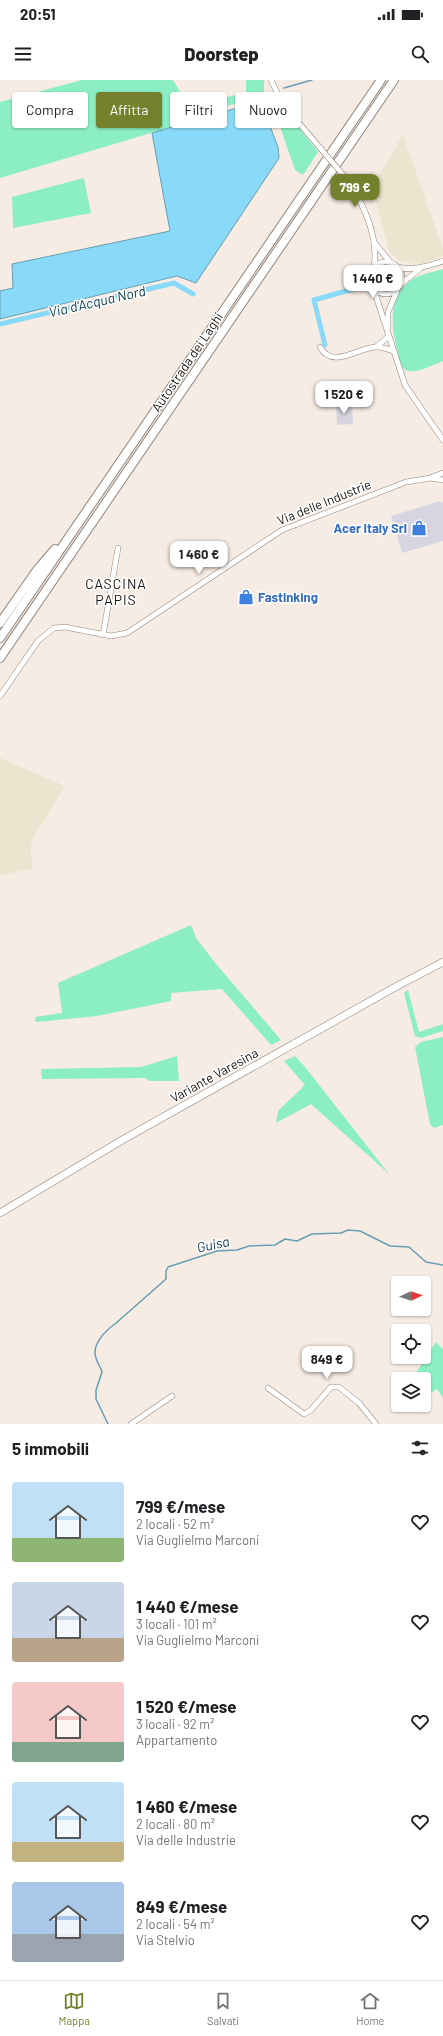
<!DOCTYPE html>
<html lang="it">
<head>
<meta charset="utf-8">
<style>
  :root { --surface:#fff; --page:#f6f6f6; --text:#202124; --muted:#757577; --line:#e0e0e0; --accent:#75802d }
  body { margin:0; font-family:Barlow,sans-serif; background:var(--page); color:var(--text); height:100vh; display:flex; flex-direction:column; font-size:15px; white-space:nowrap }
  * { box-sizing:border-box; margin:0 }
  p { font-size:13px; color:var(--muted) }
  .icon { flex:none; width:22px; height:22px; fill:none; stroke:currentColor; stroke-width:2; stroke-linecap:round; stroke-linejoin:round }
  .map { position:relative; height:1344px; overflow:hidden }
  .panel { display:flex; flex-direction:column; background:var(--surface); flex:1 }
  .panel>* { flex:none }
  .top-card { position:absolute; left:12px; top:12px; width:419px; height:36px; display:flex; gap:8px }
  .needle { width:26px; rotate:87deg }
  .buttons { position:absolute; left:391px; top:1196px; display:grid; gap:8px }
  .buttons a { display:grid; place-items:center; width:40px; height:40px; border-radius:4px; background:var(--surface); box-shadow:0 1px 3px #0004; font-size:20px }
  .price { position:absolute; translate:-50% -34px; padding:0 9px; border-radius:8px; background:#fff; color:#222; font-size:13px; line-height:26px; filter:drop-shadow(0 1px 2px #0008) }
  .price::after { content:''; position:absolute; left:50%; top:24px; width:12px; height:9px; margin-left:-6px; background:inherit; clip-path:polygon(0 0,100% 0,50% 100%) }
  .price.on { background:var(--accent); color:#fff }
  ul { padding:0; list-style:none }
  li { display:flex; align-items:center; gap:12px; height:100px; padding:0 12px }
  li span { display:grid; place-items:center; flex:none; width:112px; height:80px; border-radius:4px; color:#555 }
  li>.icon { margin-inline-start:auto }
  span .icon { width:48px; height:48px; fill:#fffc; stroke-width:1 }
  li b { font-size:17px }
  h2 { display:flex; justify-content:space-between; align-items:center; height:48px; padding:0 12px; font-size:17px }
  .tag { padding:0 14px; border-radius:4px; background:var(--surface); box-shadow:0 1px 3px #0004; font-size:14px; line-height:36px }
  .tag.on { background:var(--accent); color:#fff }
  .status { display:flex; justify-content:space-between; align-items:center; height:28px; padding:0 20px; background:var(--surface); direction:ltr }
  .status svg { height:11px; fill:currentColor }
  header { display:flex; justify-content:space-between; align-items:center; height:52px; padding:0 12px; background:var(--surface); font-size:18px; font-weight:800 }
  .tab-bar { display:flex; justify-content:space-around; align-items:center; height:56px; border-top:1px solid var(--line); background:var(--surface); font-size:11px; color:var(--muted) }
  .tab-bar a { display:grid; justify-items:center; gap:2px }
  .tab-bar .on { color:var(--accent) }
  .map>svg:first-child { display:block }
  .commercial { fill:#ece4ce }
  .green { fill:#8beec4 }
  .water { fill:#89daf9; stroke:#669eb3 }
  .lines { fill:none; stroke-linecap:round; stroke-linejoin:round }
  .stream { stroke:#669eb3; stroke-width:1.5 }
  .canal { stroke:#89daf9; stroke-width:5 }
  .building { fill:#d8d5e2 }
  .minor-casing { stroke:#8f857d; stroke-width:6 }
  .major-casing { stroke:#8f857d; stroke-width:8 }
  .highway-casing { stroke:#8f857d; stroke-width:10 }
  .minor { stroke:#fff; stroke-width:5 }
  .major { stroke:#fff; stroke-width:7 }
  .highway { stroke:#fff; stroke-width:8 }
  .minor-bridge-casing { stroke:#8f857d; stroke-width:6; stroke-linecap:butt }
  .minor-bridge { stroke:#fff; stroke-width:5 }
  .labels { text-anchor:middle; dominant-baseline:central; stroke-width:3; stroke-linejoin:round; paint-order:stroke }
  .street-label { font-size:13px; fill:#15120f; stroke:#fff }
  .shop-label { font-size:13px; font-weight:bold; fill:#366cbe; stroke:#fff; text-anchor:end }
  .water-label { font-size:14px; font-style:italic; fill:#0a3c4c; stroke:#fff }
  .neighbourhood-label { font-size:14px; letter-spacing:1px; fill:#15120f; stroke:#fff }
</style>
</head>
<body>
<div class="status"><b>20:51</b><svg viewBox="0 0 49 12"><path d="M0 12V9h3v3zM5 12V6h3v6zM10 12V3h3v9zM15 12V0h3v12zM26 1h20v11H26zM47 4h2v5h-2z"/></svg></div>
<header><svg class="icon" aria-label="menu" viewBox="0 0 24 24"><path d="M4 6h16M4 12h16M4 18h16"/></svg>Doorstep<svg class="icon" aria-label="search" viewBox="0 0 24 24"><circle cx="10" cy="10" r="6"/><path d="M15 15l6 6"/></svg></header>
<div class="map">
<svg width="443" height="1344" viewBox="0 0 443 1344">
  <rect width="100%" height="100%" fill="#f7ece3"/>
  <path class="commercial" d="M403,55l40,114v7l-25,9 -19,-5 -10,-9 -17,-64z
    M0,678l65,28 -33,54 -1,8 1,21 -32,6z"/>
  <path class="green" d="M82,0h91l17,28 56,-16v-12h18v15l-6,4 -32,7 -1,5 -225,67v-76z
    M274,16l44,56 -15,23 -8,-5 -24,-69z
    M84,98l7,35 -78,15 -1,-31z
    M374 198a12 12 0 1 1 24 0a12 12 0 1 1-24 0Z
    M443,189v92c-10,4 -25,12 -35,10 -8,-3 -9,-11 -10,-18 -7,-25 -11,-55 13,-73 9,-6 22,-8 32,-11z
    M191,845l5,13 21,27 64,75 -10,5 -49,-56 -51,4v8l-74,15 -61,6 -1,-5 27,-4 -4,-30z
    M408,910l11,42 24,-8v7l-22,7 -6,-2 -11,-43z
    M443,957v88l-9,3 -4,-4 -15,-77 6,-5z
    M177,976l2,25h-29l-5,-3 -103,1 -1,-10 100,-2z
    M295,976l10,11 84,107 -78,-70 -35,19 2,-12 27,-26 -21,-24z
    M436,1262l7,7v49l-6,-9 -13,8v-18h-19l11,-6z"/>
  <path class="water" d="M261,23l17,44 1,11 -83,125 -19,-7 -177,43v-28l13,-3 -1,-24 158,-33 -18,-98 95,-28z"/>
  <g class="lines">
    <path class="stream" d="M284,8l28,-8
      M108,1344l-12,-25v-9l6,-18c-1,-5 -5,-9 -6,-14 -5,-13 10,-28 19,-34l51,-45v-8l2,-4 49,-16 20,-1 12,-4 26,-1 10,-6 12,2 15,-7 29,-1 7,-3 12,1 30,15 19,1 17,15 17,3"/>
    <path class="canal" d="M0,244l174,-41 19,11
      M325,265l-11,-45 43,-12"/>
  </g>
  <path class="building" d="M352,325l1,19 -16,1 -1,-19z
    M440,421v2l3,-1v39l-41,12 -11,-37z"/>
  <g class="lines">
    <defs>
      <path id="minor" d="M271,0l11,23 39,46
        M344,96c19,25 35,60 30,92
        M374,162l16,20
        M370 198a16 16 0 1 1 32 0a16 16 0 1 1-32 0Z
        M397,187c17,4 30,-1 46,-6
        M401,204l19,-15
        M373,207l32,98 38,55
        M388,247v-15l9,-21
        M320,267c13,23 38,0 57,0 5,0 11,2 16,4
        M376,267l13,-11
        M432,397l11,-4
        M103,555l15,-87
        M0,616l38,-55 16,-13 11,-1 46,9 16,-3 155,-103 124,-48 25,-4 12,2
        M268,1308l36,26 7,-4 20,-23h8l20,16 17,21
        M131,1344l41,-28"/>
      <path id="major" d="M0,1133l124,-74 275,-154 44,-23"/>
      <path id="highway" d="M0,543l37,-53 18,-21
        M0,558l381,-558
        M0,578l394,-578"/>
    </defs>
    <use href="#minor" class="minor-casing"/>
    <use href="#major" class="major-casing"/>
    <use href="#highway" class="highway-casing"/>
    <use href="#minor" class="minor"/>
    <use href="#major" class="major"/>
    <use href="#highway" class="highway"/>
    <defs>
      <path id="minor-bridge" d="M321,69l23,27"/>
    </defs>
    <use href="#minor-bridge" class="minor-bridge-casing"/>
    <use href="#minor-bridge" class="minor-bridge"/>
  </g>
  <defs>
    <symbol id="shop-bare" viewBox="-9 -9 18 18"><path d="M-5-2.5h2.3a2.7 3.5 0 0 1 5.4 0H5L5.5 6h-11ZM-1.5-2.5h3a1.5 2.3 0 0 0-3 0Z" fill="#3f7fe0" stroke="#fff" stroke-width="2.5" paint-order="stroke"/></symbol>
  </defs>
  <g fill-rule="evenodd">
    <use href="#shop-bare" x="408" y="437" width="22" height="22"/>
    <use href="#shop-bare" x="235" y="506" width="22" height="22"/>
  </g>
  <g class="labels">
    <g class="street-label">
      <text transform="translate(187 282) rotate(-56)">Autostrada dei Laghi</text>
      <text transform="translate(324 422) rotate(-22)">Via delle Industrie</text>
      <text transform="translate(214 995) rotate(-29)">Variante Varesina</text>
    </g>
    <g class="shop-label">
      <text x="407" y="448">Acer Italy Srl</text>
      <text x="258" y="517" text-anchor="start">Fastinking</text>
    </g>
    <g class="water-label">
      <text transform="translate(97 221) rotate(-13)">Via d'Acqua Nord</text>
      <text transform="translate(213 1164) rotate(-12)">Guisa</text>
    </g>
    <g class="neighbourhood-label">
      <text x="116" y="503">CASCINA<tspan x="116" dy="16">PAPIS</tspan></text>
    </g>
  </g>
</svg>
<div class="buttons">
<a><svg class="needle" viewBox="-14 -14 28 28"><path d="M0-13l5 13h-10z" fill="#e53935"/><path d="M0 13l5-13h-10z" fill="#757577"/></svg></a>
<a><svg class="icon" aria-label="locate" viewBox="0 0 24 24"><circle cx="12" cy="12" r="6"/><path d="M12 2v4M12 18v4M2 12h4M18 12h4"/></svg></a>
<a><svg class="icon" aria-label="layers" viewBox="0 0 24 24"><path d="M12 4l9 5-9 5-9-5zM3 14l9 5 9-5"/></svg></a>
</div>
<b class="price on" style="left:355px;top:128px">799 €</b>
<b class="price" style="left:373px;top:219px">1 440 €</b>
<b class="price" style="left:344px;top:335px">1 520 €</b>
<b class="price" style="left:199px;top:495px">1 460 €</b>
<b class="price" style="left:327px;top:1300px">849 €</b>
<div class="top-card">
<a class="tag">Compra</a>
<a class="tag on">Affitta</a>
<a class="tag">Filtri</a>
<a class="tag">Nuovo</a>
</div>
</div>
<section class="panel">
<h2>5 immobili<svg class="icon" aria-label="filters" viewBox="0 0 24 24"><path d="M4 7h16M4 17h16"/><circle cx="9" cy="7" r="2"/><circle cx="15" cy="17" r="2"/></svg></h2>
<ul>
<li><span style="background:linear-gradient(#bfe0f5 70%,#8fb573 0)"><svg class="icon" aria-label="home" viewBox="0 0 24 24"><path d="M3 11l9-7 9 7M6 9v11h12V9"/></svg></span><div><b>799 €/mese</b><p>2 locali · 52 m²</p><p>Via Guglielmo Marconi</p></div><svg class="icon" aria-label="heart" viewBox="0 0 24 24"><path d="M12 20l-8-8c-3-5 5-10 8-4 3-6 11-1 8 4z"/></svg></li>
<li><span style="background:linear-gradient(#c9d6e8 70%,#b9a48a 0)"><svg class="icon" aria-label="home" viewBox="0 0 24 24"><path d="M3 11l9-7 9 7M6 9v11h12V9"/></svg></span><div><b>1 440 €/mese</b><p>3 locali · 101 m²</p><p>Via Guglielmo Marconi</p></div><svg class="icon" aria-label="heart" viewBox="0 0 24 24"><path d="M12 20l-8-8c-3-5 5-10 8-4 3-6 11-1 8 4z"/></svg></li>
<li><span style="background:linear-gradient(#f6c9c9 75%,#7fa58c 0)"><svg class="icon" aria-label="home" viewBox="0 0 24 24"><path d="M3 11l9-7 9 7M6 9v11h12V9"/></svg></span><div><b>1 520 €/mese</b><p>3 locali · 92 m²</p><p>Appartamento</p></div><svg class="icon" aria-label="heart" viewBox="0 0 24 24"><path d="M12 20l-8-8c-3-5 5-10 8-4 3-6 11-1 8 4z"/></svg></li>
<li><span style="background:linear-gradient(#bfe0f5 75%,#c2b280 0)"><svg class="icon" aria-label="home" viewBox="0 0 24 24"><path d="M3 11l9-7 9 7M6 9v11h12V9"/></svg></span><div><b>1 460 €/mese</b><p>2 locali · 80 m²</p><p>Via delle Industrie</p></div><svg class="icon" aria-label="heart" viewBox="0 0 24 24"><path d="M12 20l-8-8c-3-5 5-10 8-4 3-6 11-1 8 4z"/></svg></li>
<li><span style="background:linear-gradient(#a9c7e8 65%,#9aa5b1 0)"><svg class="icon" aria-label="home" viewBox="0 0 24 24"><path d="M3 11l9-7 9 7M6 9v11h12V9"/></svg></span><div><b>849 €/mese</b><p>2 locali · 54 m²</p><p>Via Stelvio</p></div><svg class="icon" aria-label="heart" viewBox="0 0 24 24"><path d="M12 20l-8-8c-3-5 5-10 8-4 3-6 11-1 8 4z"/></svg></li>
</ul>
</section>
<nav class="tab-bar">
<a class="on"><svg class="icon" aria-label="map" viewBox="0 0 24 24"><path d="M3 6l6-2 6 2 6-2v14l-6 2-6-2-6 2zM9 4v14M15 6v14"/></svg>Mappa</a>
<a><svg class="icon" aria-label="saved" viewBox="0 0 24 24"><path d="M7 4h10v16l-5-4-5 4z"/></svg>Salvati</a>
<a><svg class="icon" aria-label="home" viewBox="0 0 24 24"><path d="M3 11l9-7 9 7M6 9v11h12V9"/></svg>Home</a>
</nav>
</body>
</html>
